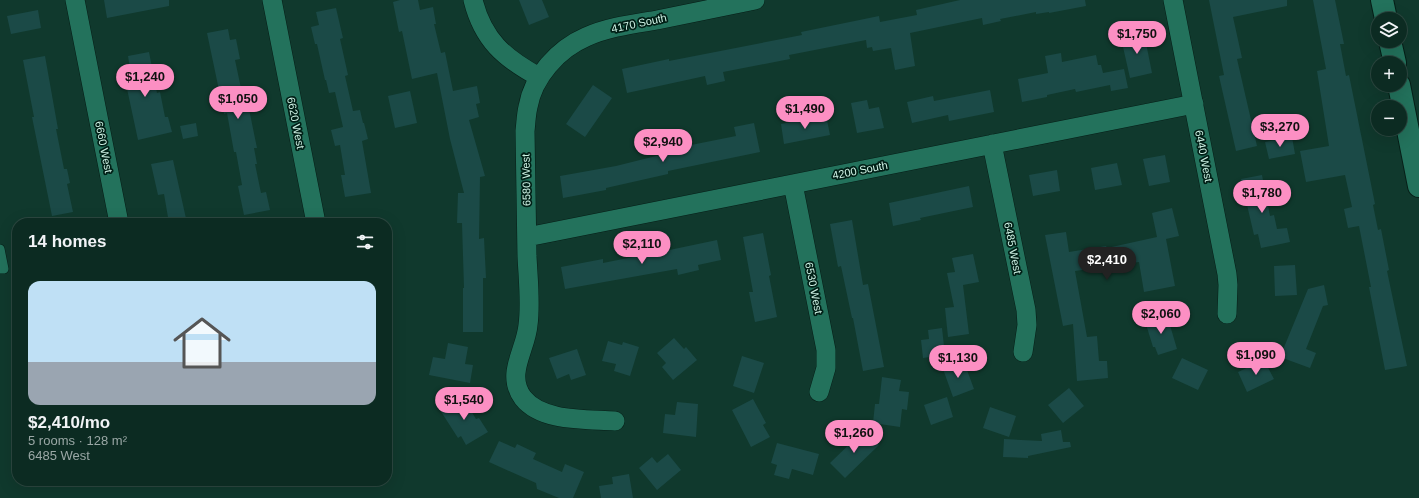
<!DOCTYPE html>
<html lang="en">
<head>
<meta charset="utf-8">
<style>
  :root { --surface:#0c2b22; --page:#15332a; --text:#f1f3f6; --muted:#9aa7a5; --line:#2c4740; --accent:#fc8fc3 }
  body { margin:0; font-family:Arial,sans-serif; background:var(--page); color:var(--text); height:100vh; display:flex; flex-direction:column; font-size:15px; white-space:nowrap }
  * { box-sizing:border-box; margin:0 }
  p { font-size:13px; color:var(--muted) }
  .icon { flex:none; width:22px; height:22px; fill:none; stroke:currentColor; stroke-width:2; stroke-linecap:round; stroke-linejoin:round }
  .map { position:relative; flex:1; overflow:hidden }
  .details { position:absolute; left:12px; top:218px; width:380px; height:268px; display:flex; flex-direction:column; background:var(--surface); border-radius:16px; box-shadow:0 4px 16px #0002,0 0 0 1px var(--line) }
  .details>* { flex:none }
  .tools { position:absolute; left:1371px; top:12px; display:grid; gap:8px }
  .tools a { display:grid; place-items:center; width:36px; height:36px; border-radius:50%; background:var(--surface); box-shadow:0 4px 16px #0002,0 0 0 1px var(--line); font-size:20px }
  .price { position:absolute; translate:-50% -34px; padding:0 9px; border-radius:14px; background:var(--accent); color:#111; font-size:13px; line-height:26px; filter:drop-shadow(0 1px 2px #0008) }
  .price::after { content:''; position:absolute; left:50%; top:24px; width:12px; height:9px; margin-left:-6px; background:inherit; clip-path:polygon(0 0,100% 0,50% 100%) }
  .price.active { background:#222; color:#fff }
  ul { padding:0; list-style:none }
  li { display:grid; align-content:center; gap:8px; height:212px; padding:0 16px }
  li span { display:grid; place-items:center; height:124px; border-radius:12px; color:#555 }
  li>.icon { margin-inline-start:auto }
  span .icon { width:72px; height:72px; fill:#fffc; stroke-width:1 }
  li b { font-size:17px }
  h2 { display:flex; justify-content:space-between; align-items:center; height:48px; padding:0 16px; font-size:17px }
  .map>svg:first-child { display:block }
  .building { fill:#1b4a47 }
  .lines { fill:none; stroke-linecap:round; stroke-linejoin:round }
  .service-casing { stroke:#061e17; stroke-width:10 }
  .minor-casing { stroke:#061e17; stroke-width:20 }
  .tertiary-casing { stroke:#061e17; stroke-width:24 }
  .service { stroke:#23725c; stroke-width:9 }
  .minor { stroke:#23725c; stroke-width:19 }
  .tertiary { stroke:#23725c; stroke-width:22 }
  .labels { text-anchor:middle; dominant-baseline:central; stroke-width:3.5; stroke-linejoin:round; paint-order:stroke }
  .street-label { font-size:11px; fill:#cff3e6; stroke:#001f16 }
</style>
</head>
<body>
<div class="map">
<svg width="1419" height="498" viewBox="0 0 1419 498">
  <rect width="100%" height="100%" fill="#10392d"/>
  <path class="building" d="M104,0h65v6l-62,12z
    M400,0h18l2,10 13,-3 3,17h-2l7,29 4,-1 8,39 24,-5 3,17 -4,1 3,13 -10,3 16,56 -5,1 -1,62 5,-1 2,40h-3v54h-20v-44h1l-2,-65h-5l1,-30h6l-14,-54 -13,-66 -25,6 -10,-48 -3,1 -6,-30z
    M519,0h23l7,17 -20,8z
    M960,0h125l1,6 -37,7v-1l-13,2v-2l-36,7 1,2 -18,4 -1,-7 -72,15 5,33 -20,4 -4,-22 -18,3 -1,-4 -5,1 -1,-8 -77,15 1,4 -67,13 2,9 -18,4 -2,-9 -78,17 -5,-24 47,-10v2l133,-26 -1,-3 78,-16 1,6 37,-7 -1,-5z
    M1209,0h78v6l-54,11 9,41 -5,1 20,87 -21,5 -17,-75 5,-1z
    M1313,0h22l9,44h-4l6,32 3,-1 26,129 -2,1 5,25 3,-1 8,41 -2,1 20,95 -22,4 -16,-83h2l-12,-61 -11,2 -4,-19 8,-2 -7,-32 -39,7 -6,-31 29,-5 -12,-75 9,-2z
    M336,8l7,30 -3,1 8,36 -3,1 8,35 7,-1 3,13h1l4,16 -6,2 9,52 -26,4 -4,-22h4l-5,-30 -5,1 -4,-16 12,-3 -8,-35 -6,1 -3,-13h-1l-8,-36h-2l-4,-17 8,-2 -3,-13z
    M38,10l3,18 -30,6 -4,-18z
    M228,29l2,11 6,-1 4,20 -5,1 7,33 5,-1 3,17h-1l8,39h-3l3,16h-2l6,29 5,-1 4,18 -26,5 -6,-29 4,-1 -6,-33h-2l-7,-39 -3,1 -17,-81z
    M1144,33l8,40 -22,5 -9,-40z
    M149,52l8,41 3,-1 5,25h3l4,15 -34,8 -15,-70 7,-1 -2,-13z
    M1061,53l1,9 34,-7 2,10h3l2,8 21,-4 4,19 -17,3 -1,-6 -34,7 -1,-3 -28,6v2l-25,5 -4,-23 30,-6 -3,-17z
    M45,56l13,73h-2l8,40h3l3,14 -3,1 6,28 -21,4 -20,-99h2l-11,-57z
    M593,85l19,13 -27,39 -19,-13z
    M990,90l4,22 -45,9 -1,-6 -36,8 -5,-21 26,-6 1,5z
    M410,91l7,32 -22,5 -7,-32z
    M867,100l2,9 10,-2 5,21 -27,5 -6,-30z
    M826,115l4,20 -46,9 -3,-20z
    M196,123l2,13 -15,3 -3,-13z
    M754,123l6,29 -92,19v3l-62,14v2l-43,8 -3,-22 56,-10 56,-14 -1,-3 65,-13 -2,-9z
    M1292,137l3,17 -26,5 -4,-17z
    M1165,155l5,27 -21,4 -6,-27z
    M173,160l14,63h-18l-5,-29 -6,1 -7,-31z
    M1117,163l5,22 -27,5 -4,-22z
    M1057,170l3,21 -27,5 -4,-21z
    M1262,175l8,41 4,-1 3,14 10,-1 3,14 -29,6 -3,-14 -4,1 -13,-56z
    M969,186l4,21 -53,11 1,2 -28,6 -4,-23z
    M1172,208l7,28 -13,3 9,47 -31,6 -5,-30 -64,9 12,66 10,-1 2,25h8l1,17 -31,3 -4,-57 -10,2 -18,-91 21,-3 3,20 37,-6 1,2 50,-11 -5,-24z
    M852,220l11,65 5,-1 16,83 -21,4 -10,-53h-1l-11,-52 -3,1 -8,-43z
    M763,233l8,42 -2,1 8,41 -22,5 -6,-30h4l-10,-55z
    M717,240l4,20 -23,5 1,5 -21,5 -1,-6 -112,20 -4,-22 42,-8v4l30,-6 -1,-2 28,-6v3z
    M973,254l6,28 -16,3 6,49 -21,3 -3,-29 9,-1 -7,-34 8,-1 -3,-14z
    M1295,265l2,30 -22,1 -1,-30z
    M1324,285l4,20 -5,1 -17,43 10,4 -6,15 -30,-11 28,-68z
    M1167,315l10,34 -19,6 -3,-8h-2l-8,-26z
    M942,328l3,27 -22,3 -2,-18 8,-1 -1,-9z
    M674,338l10,11 2,-2 11,13 -24,20 -11,-13 4,-4 -9,-10z
    M608,341l14,4 1,-3 16,5 -9,29 -16,-5 2,-7 -14,-3z
    M448,343l20,4 -3,17 8,1 -3,18 -41,-8 4,-18 12,2z
    M577,349l9,26 -15,5 -2,-6 -12,5 -8,-21z
    M742,356l22,7 -10,30 -21,-7z
    M1182,358l26,12 -10,20 -26,-12z
    M1264,360l10,19 -27,13 -9,-20z
    M964,362l10,27 -21,8 -10,-28z
    M882,377l19,3 -2,11 10,1 -2,18 -5,-1 -2,18 -27,-4 2,-19h4z
    M1069,388l15,18 -21,17 -15,-18z
    M462,396l14,23 3,-1 9,14 -22,13 -5,-9 -3,2 -18,-28z
    M947,397l6,20 -22,8 -7,-20z
    M753,399l13,24 -3,2 7,12 -19,10 -19,-37z
    M677,402l21,2 -2,33 -33,-4 2,-19 10,1z
    M990,407l26,9 -7,21 -26,-9z
    M864,430l15,15 -34,33 -15,-15z
    M1061,430l2,12h7l1,5 -43,9v2l-25,-1 1,-18 38,2 -1,-7z
    M499,441l16,7 2,-4 19,9 -3,6 29,13 3,-8 19,8 -11,26h-14l-22,-9 -1,-6 -47,-21z
    M777,443l42,11 -6,21 -21,-6 -3,10 -15,-4 3,-10 -6,-2z
    M668,454l13,16 -24,20 -18,-22 13,-11 5,6z
    M629,474l4,24h-32l-2,-12 14,-2 -1,-7z"/>
  <g class="lines">
    <defs>
      <path id="service" d="M0,249l4,20h-4"/>
      <path id="minor" d="M75,0l44,223
        M272,0l44,223
        M473,0c10,40 31,58 66,77
        M1173,0l54,274 1,11 -1,29
        M992,144l34,166 1,15 -4,27
        M793,184l33,166v18l-7,24
        M527,237l667,-133
        M615,421c-29,-2 -73,1 -92,-23 -18,-24 3,-48 5,-73 3,-22 0,-47 -1,-69 -1,-42 -1,-83 -2,-125 1,-8 1,-16 3,-24 5,-30 30,-58 58,-70 22,-10 47,-13 71,-17 33,-7 65,-13 98,-20"/>
      <path id="tertiary" d="M1382,0l4,19
        M1390,41l5,22
        M1399,85l20,101"/>
    </defs>
    <use href="#service" class="service-casing"/>
    <use href="#minor" class="minor-casing"/>
    <use href="#tertiary" class="tertiary-casing"/>
    <use href="#service" class="service"/>
    <use href="#minor" class="minor"/>
    <use href="#tertiary" class="tertiary"/>
  </g>
  <g class="labels">
    <g class="street-label">
      <text transform="translate(639 23) rotate(-12)">4170 South</text>
      <text transform="translate(296 123) rotate(79)">6620 West</text>
      <text transform="translate(104 147) rotate(79)">6660 West</text>
      <text transform="translate(1204 156) rotate(79)">6440 West</text>
      <text transform="translate(860 170) rotate(-11)">4200 South</text>
      <text transform="translate(526 180) rotate(-91)">6580 West</text>
      <text transform="translate(1013 248) rotate(79)">6485 West</text>
      <text transform="translate(814 288) rotate(79)">6530 West</text>
    </g>
  </g>
</svg>
<div class="tools">
<a><svg class="icon" aria-label="layers" viewBox="0 0 24 24"><path d="M12 4l9 5-9 5-9-5zM3 14l9 5 9-5"/></svg></a>
<a>+</a>
<a>−</a>
</div>
<b class="price" style="left:1137px;top:55px">$1,750</b>
<b class="price" style="left:145px;top:98px">$1,240</b>
<b class="price" style="left:238px;top:120px">$1,050</b>
<b class="price" style="left:805px;top:130px">$1,490</b>
<b class="price" style="left:1280px;top:148px">$3,270</b>
<b class="price" style="left:663px;top:163px">$2,940</b>
<b class="price" style="left:1262px;top:214px">$1,780</b>
<b class="price" style="left:642px;top:265px">$2,110</b>
<b class="price active" style="left:1107px;top:281px">$2,410</b>
<b class="price" style="left:1161px;top:335px">$2,060</b>
<b class="price" style="left:1256px;top:376px">$1,090</b>
<b class="price" style="left:958px;top:379px">$1,130</b>
<b class="price" style="left:464px;top:421px">$1,540</b>
<b class="price" style="left:854px;top:454px">$1,260</b>
<section class="details">
<h2>14 homes<svg class="icon" aria-label="filters" viewBox="0 0 24 24"><path d="M4 7h16M4 17h16"/><circle cx="9" cy="7" r="2"/><circle cx="15" cy="17" r="2"/></svg></h2>
<ul>
<li><span style="background:linear-gradient(#bfe0f5 65%,#9aa5b1 0)"><svg class="icon" aria-label="home" viewBox="0 0 24 24"><path d="M3 11l9-7 9 7M6 9v11h12V9"/></svg></span><div><b>$2,410/mo</b><p>5 rooms · 128 m²</p><p>6485 West</p></div></li>
</ul>
</section>
</div>
</body>
</html>
